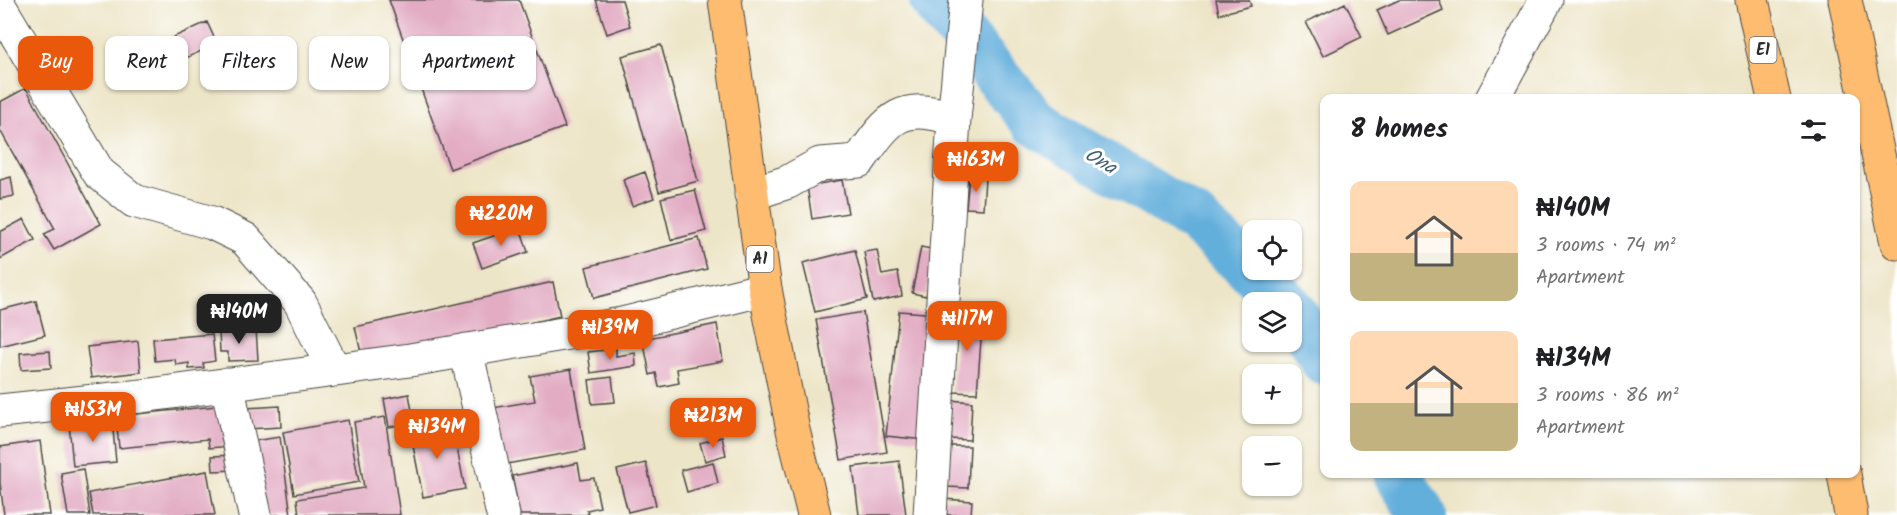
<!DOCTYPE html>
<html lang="en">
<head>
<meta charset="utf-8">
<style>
  :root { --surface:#fff; --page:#f2f2f2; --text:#202124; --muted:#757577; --accent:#ea580c }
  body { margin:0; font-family:Kalam,sans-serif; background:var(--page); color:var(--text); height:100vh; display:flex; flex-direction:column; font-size:22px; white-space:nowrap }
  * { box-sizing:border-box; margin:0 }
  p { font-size:20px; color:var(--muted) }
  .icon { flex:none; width:33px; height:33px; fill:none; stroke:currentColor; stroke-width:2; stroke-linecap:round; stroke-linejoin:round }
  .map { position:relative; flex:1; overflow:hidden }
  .sheet { position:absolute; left:1320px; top:94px; width:540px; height:384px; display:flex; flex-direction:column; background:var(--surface); border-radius:12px; box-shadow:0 2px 4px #0004 }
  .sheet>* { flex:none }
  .hud { position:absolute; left:18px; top:36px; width:570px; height:54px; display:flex; gap:12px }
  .controls { position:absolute; left:1242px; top:220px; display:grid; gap:12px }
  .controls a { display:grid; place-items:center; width:60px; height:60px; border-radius:12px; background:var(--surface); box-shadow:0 2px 4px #0004; font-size:30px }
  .price { position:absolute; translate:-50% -51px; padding:0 14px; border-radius:12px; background:var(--accent); color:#fff; font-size:20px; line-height:39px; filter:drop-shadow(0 2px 3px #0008) }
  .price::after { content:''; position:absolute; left:50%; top:36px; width:18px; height:14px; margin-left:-9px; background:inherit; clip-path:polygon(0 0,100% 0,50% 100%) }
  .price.active { background:#222; color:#fff }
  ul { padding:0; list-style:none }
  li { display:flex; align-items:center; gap:18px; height:150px; padding:0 30px }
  li span { display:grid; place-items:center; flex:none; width:168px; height:120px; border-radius:12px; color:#555 }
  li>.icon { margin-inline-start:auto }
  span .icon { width:72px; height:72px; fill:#fffc; stroke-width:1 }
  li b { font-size:26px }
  h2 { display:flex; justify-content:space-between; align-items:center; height:72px; padding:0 30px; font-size:26px }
  .chip { padding:0 21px; border-radius:12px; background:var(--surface); box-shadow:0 2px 4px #0004; font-size:21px; line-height:54px }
  .chip.active { background:var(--accent); color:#fff }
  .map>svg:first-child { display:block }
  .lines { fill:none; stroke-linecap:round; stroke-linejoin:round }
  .river { stroke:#63afdc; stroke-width:48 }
  .building { fill:#e2acc3 }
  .minor-casing { stroke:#484742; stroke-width:35 }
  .highway-casing { stroke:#484742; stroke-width:35 }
  .minor { stroke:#fff; stroke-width:33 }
  .highway { stroke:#fdbc70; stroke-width:33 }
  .labels { text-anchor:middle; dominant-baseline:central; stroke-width:6; stroke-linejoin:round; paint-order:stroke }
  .shield { fill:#fff; stroke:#6b6b6b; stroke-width:1.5 }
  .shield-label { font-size:16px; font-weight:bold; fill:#2b2b2b }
  .water-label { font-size:20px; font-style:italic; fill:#416072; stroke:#fff }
</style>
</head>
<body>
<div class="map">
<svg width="1897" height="515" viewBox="0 0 1897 515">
  <rect width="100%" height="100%" fill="#fff"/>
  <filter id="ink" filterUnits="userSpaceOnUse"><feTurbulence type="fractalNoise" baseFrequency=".0167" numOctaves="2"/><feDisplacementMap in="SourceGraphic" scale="12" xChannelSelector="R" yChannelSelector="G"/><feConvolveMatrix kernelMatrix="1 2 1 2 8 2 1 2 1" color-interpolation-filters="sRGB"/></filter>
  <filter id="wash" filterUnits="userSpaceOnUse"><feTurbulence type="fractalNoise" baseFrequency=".008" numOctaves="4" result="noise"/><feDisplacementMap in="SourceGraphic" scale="24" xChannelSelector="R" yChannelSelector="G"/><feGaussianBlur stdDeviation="1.35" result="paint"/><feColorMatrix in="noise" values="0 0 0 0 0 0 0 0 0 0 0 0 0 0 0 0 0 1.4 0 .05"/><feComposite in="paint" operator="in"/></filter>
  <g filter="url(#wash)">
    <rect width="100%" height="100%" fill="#ede5c7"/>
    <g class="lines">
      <path class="river" d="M933,0l103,123 158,96 93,84
        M1292,310l32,51
        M1397,474l26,41"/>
    </g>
    <g id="blocks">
      <path class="building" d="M389,0h130l46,127 -115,42z
        M596,0h26l8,26 -23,8z
        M1216,0h33l2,6 -32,8z
        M1399,0h40l4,10 -55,25 -11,-25z
        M1345,3l17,34 -39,19 -17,-34z
        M207,22l10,22 -62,28 -10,-22z
        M661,45l37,136 -39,11 -37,-136z
        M26,88l75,136 -47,26 -10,-16 11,-5 -55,-99v-28z
        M645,172l9,26 -22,8 -9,-26z
        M11,177l3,19 -14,3v-19z
        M969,177l16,1 -2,31 -17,-1z
        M842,180l6,33 -36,6 -5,-33z
        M695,190l11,41 -35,9 -10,-42z
        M24,219l11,21 -35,19v-27z
        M520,227l8,25 -46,16 -9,-25z
        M699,238l8,31 -113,29 -8,-31z
        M921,247l15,3 -10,46 -14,-3z
        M855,250l12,49 -52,13 -12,-49z
        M877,250l5,25 16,-3 4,24 -29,6 -9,-50z
        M553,282l7,34 -197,45 -8,-34z
        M36,301l9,34 -45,11v-36z
        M899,311l39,3 -13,126 -39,-4z
        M958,311l25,2 -6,80 -25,-1z
        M863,312l24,140 -46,8 -25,-140z
        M717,324l6,37 -46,8 2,14 -20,4 -3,-14 -6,2 -7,-36z
        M256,329l2,31 -30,1v-9h-8l-1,-21z
        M212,334l3,27 -12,2 1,5 -15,1v-6l-13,2 -1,-6 -20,2 -2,-22z
        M138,341l3,31 -50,6 -4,-31z
        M616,349v7l19,-3 1,13 -45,7 -3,-21z
        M50,351l1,17 -30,2 -1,-17z
        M571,369l14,81 -84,15 -9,-57 43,-7 -5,-25z
        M612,377l3,25 -23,2 -3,-24z
        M409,394l5,28 -25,5 -5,-28z
        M950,400l22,2 -2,38 -22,-1z
        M227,405l4,41 -22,2 -1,-9 -89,9 -3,-32z
        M280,406l1,21 -35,2 -1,-21z
        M385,417l15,98h-101l-2,-16 67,-11 -10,-66z
        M112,419l4,43 -43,4 -4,-42z
        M348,420l11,62 -65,12 -11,-62z
        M452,422l13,67 -42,8 -13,-67z
        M280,437l11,78h-26l-11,-74z
        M722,437l4,18 -21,6 -5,-18z
        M40,441l10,74h-46l-4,-33v-35z
        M948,446h22l-2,42 -21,-1z
        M234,455l1,15 -22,1 -1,-15z
        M899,461l7,54h-47l-6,-48z
        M713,462l5,21 -31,9 -6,-22z
        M578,463l3,17 13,-2 6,29 -13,3 1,5h-68l-8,-39z
        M646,463l10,42 -28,7 -11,-42z
        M83,469l7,46h-22l-7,-42z
        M207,471l8,44h-122l-4,-22z
        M942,499l30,2 -1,14h-30z"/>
    </g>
  </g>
  <g filter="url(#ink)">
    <use href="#blocks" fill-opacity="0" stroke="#484742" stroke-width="1.5"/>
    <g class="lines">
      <defs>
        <path id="minor" d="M0,7l99,166 35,28 78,22 33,16 55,63 34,68
          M1492,99l54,-99
          M751,194l37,-12 32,-18 39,-3c29,-41 40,-61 95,-42
          M466,350l37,165
          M227,384l28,131
          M0,411l142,-15 268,-36 212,-36 143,-35
          M930,515l24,-396 12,-119"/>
        <path id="highway" d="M725,0l40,289 28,141 21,85
          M1752,0l22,99
          M1845,0l52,243
          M1844,474l7,41"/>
      </defs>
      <use href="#minor" class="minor-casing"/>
      <use href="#highway" class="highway-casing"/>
      <use href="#minor" class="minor"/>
      <use href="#highway" class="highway"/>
    </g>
  </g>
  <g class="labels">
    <g class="shield">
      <rect x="1749.5" y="37" width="27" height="26" rx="4.5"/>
      <rect x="746.5" y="246" width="27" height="26" rx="4.5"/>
    </g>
    <g class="shield-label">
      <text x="1763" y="50">E1</text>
      <text x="760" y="259">A1</text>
    </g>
    <g class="water-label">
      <text transform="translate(1100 162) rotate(31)">Ona</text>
    </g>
  </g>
</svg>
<div class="controls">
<a><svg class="icon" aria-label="locate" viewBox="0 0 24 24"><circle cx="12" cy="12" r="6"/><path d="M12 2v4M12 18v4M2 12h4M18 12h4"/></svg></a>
<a><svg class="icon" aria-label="layers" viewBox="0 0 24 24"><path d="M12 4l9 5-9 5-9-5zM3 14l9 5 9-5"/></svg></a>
<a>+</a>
<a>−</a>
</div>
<b class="price" style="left:976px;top:193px">₦163M</b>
<b class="price" style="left:501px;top:247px">₦220M</b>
<b class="price active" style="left:239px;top:345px">₦140M</b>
<b class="price" style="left:967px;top:352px">₦117M</b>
<b class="price" style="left:610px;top:361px">₦139M</b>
<b class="price" style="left:93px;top:443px">₦153M</b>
<b class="price" style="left:713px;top:449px">₦213M</b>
<b class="price" style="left:437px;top:460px">₦134M</b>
<div class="hud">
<a class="chip active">Buy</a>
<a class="chip">Rent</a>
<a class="chip">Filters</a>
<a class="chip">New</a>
<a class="chip">Apartment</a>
</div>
<section class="sheet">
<h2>8 homes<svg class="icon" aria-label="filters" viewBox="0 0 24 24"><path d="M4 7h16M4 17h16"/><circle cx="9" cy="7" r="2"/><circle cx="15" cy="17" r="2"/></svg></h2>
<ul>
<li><span style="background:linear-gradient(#ffd9b3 60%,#c2b280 0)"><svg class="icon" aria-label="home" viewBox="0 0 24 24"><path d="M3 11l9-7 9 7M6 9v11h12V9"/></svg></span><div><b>₦140M</b><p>3 rooms · 74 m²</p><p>Apartment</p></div></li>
<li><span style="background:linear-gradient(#ffd9b3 60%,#c2b280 0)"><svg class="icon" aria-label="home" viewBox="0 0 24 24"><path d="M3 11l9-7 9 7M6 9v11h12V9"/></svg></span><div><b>₦134M</b><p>3 rooms · 86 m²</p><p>Apartment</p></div></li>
</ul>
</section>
</div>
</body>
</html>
